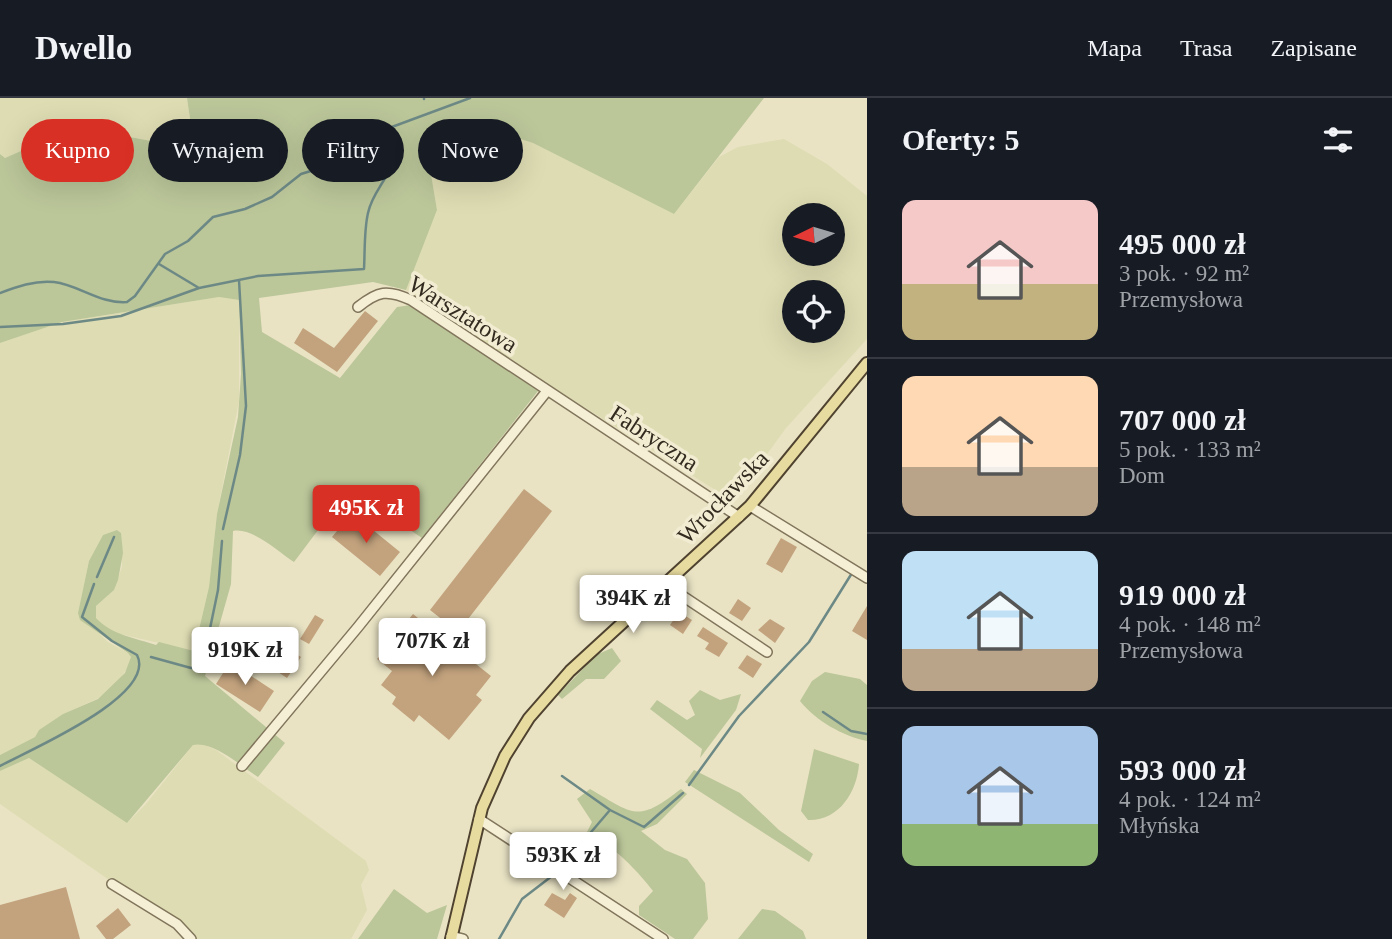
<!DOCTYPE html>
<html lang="pl">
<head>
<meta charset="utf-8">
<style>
  :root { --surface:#171b24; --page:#20242c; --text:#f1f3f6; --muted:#9ea1a6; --line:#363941; --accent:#d93025 }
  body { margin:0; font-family:"Times New Roman",serif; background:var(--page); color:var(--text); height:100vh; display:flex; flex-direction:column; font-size:26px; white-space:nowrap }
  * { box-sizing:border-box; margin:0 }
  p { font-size:23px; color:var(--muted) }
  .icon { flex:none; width:38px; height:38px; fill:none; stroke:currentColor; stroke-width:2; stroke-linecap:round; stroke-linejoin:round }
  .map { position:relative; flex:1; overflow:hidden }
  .side { display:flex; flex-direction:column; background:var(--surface); width:525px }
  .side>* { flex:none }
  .hud { position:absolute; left:21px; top:21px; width:665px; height:63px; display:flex; gap:14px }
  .needle { width:46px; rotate:265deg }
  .tools { position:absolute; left:782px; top:105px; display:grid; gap:14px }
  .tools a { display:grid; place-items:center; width:63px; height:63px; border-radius:50%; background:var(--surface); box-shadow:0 7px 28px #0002; font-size:35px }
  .price { position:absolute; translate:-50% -60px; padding:0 16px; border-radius:7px; background:#fff; color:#222; font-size:23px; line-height:46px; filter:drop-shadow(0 2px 4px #0008) }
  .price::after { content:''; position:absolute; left:50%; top:42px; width:21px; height:16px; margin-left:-10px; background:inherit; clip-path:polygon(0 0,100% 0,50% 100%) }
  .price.selected { background:var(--accent); color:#fff }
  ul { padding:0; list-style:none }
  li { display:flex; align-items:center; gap:21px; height:175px; padding:0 35px }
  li+li { border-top:2px solid var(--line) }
  li span { display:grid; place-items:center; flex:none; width:196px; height:140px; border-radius:14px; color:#555 }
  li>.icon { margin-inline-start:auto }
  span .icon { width:84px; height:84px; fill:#fffc; stroke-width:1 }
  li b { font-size:30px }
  h2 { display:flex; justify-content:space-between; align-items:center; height:84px; padding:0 35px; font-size:30px }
  .tag { padding:0 24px; border-radius:32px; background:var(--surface); box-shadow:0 7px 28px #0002; font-size:24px; line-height:63px }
  .tag.selected { background:var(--accent); color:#fff }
  header { display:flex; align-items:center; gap:42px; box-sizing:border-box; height:98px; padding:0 35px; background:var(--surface); border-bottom:2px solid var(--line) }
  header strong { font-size:33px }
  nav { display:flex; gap:38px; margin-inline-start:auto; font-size:24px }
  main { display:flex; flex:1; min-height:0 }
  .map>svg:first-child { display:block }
  .farmland { fill:#dedcb2; fill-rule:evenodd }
  .green { fill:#bbc699 }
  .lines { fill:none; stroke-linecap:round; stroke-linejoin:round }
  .stream { stroke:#6d8986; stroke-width:2.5 }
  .building { fill:#c3a37e }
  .minor-casing { stroke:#81755c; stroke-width:12 }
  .major-casing { stroke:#4f4330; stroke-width:14 }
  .minor { stroke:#f5efd6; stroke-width:9 }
  .major { stroke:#e8db9f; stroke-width:10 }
  .labels { text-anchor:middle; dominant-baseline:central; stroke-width:7; stroke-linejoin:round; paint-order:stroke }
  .street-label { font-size:24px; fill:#332b1f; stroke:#f1ecd2 }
</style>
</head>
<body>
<header>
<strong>Dwello</strong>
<nav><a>Mapa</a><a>Trasa</a><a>Zapisane</a></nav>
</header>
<main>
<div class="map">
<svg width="867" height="841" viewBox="0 0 867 841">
  <rect width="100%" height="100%" fill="#e9e3c4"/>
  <path class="farmland" d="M0,0h187l6,42 -5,3 -37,-2 -58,-11 -63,17 -25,11 -5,-4z
    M465,22l68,23 141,71 45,-57 19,-10 46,-8 43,25 40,32v143l-81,89 -37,51 -21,19 -228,-144 -94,-64 31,-80 -9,-54 16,-27zM794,117h39v39h-39zM794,194h39v39h-39z
    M219,199l20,3v101l-22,113 -8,73 -15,64 -74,-17 -11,-4 -13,-12v-12l18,-16 8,-23 -1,-34 -4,-3 -14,5 -14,26 -11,52 30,29 20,11 3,4 -2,9 -11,16 -19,16 -36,16 -24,16 -4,7 -35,18v-412l62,-21z
    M201,645l15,7 150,111 3,9 -8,15 6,25 -16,29h-157l-194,-135v-33l29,-13 98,65 19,-19 47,-59z"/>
  <path class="green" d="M187,0h577l-90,116 -141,-71 -69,-22 -20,8 -16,27 9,54 -31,80 -33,-8 -114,16 3,34 78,46 57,-71 14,-2 127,86 -116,147 -73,-49 -55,73c-16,-10 -41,-35 -61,-31l-2,53 -26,92 80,67 -27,34c-16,-10 -45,-37 -65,-32l-66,78 -98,-65 -29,13v-16l35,-18 4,-7 24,-16 35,-15 27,-26 6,-16 -3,-4 -48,-33 -2,-7 11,-52 14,-26 14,-5 4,3 2,20 -5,27 -4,10 -18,16v12c16,17 39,20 60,27l3,-3 35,9 15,-64 8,-73 21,-97 3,-43 -2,-74 -20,-3 -157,25 -62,21v-189l5,4 25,-11 63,-17 58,11 37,2 5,-4z
    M612,550l9,13 -17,18h-18l-24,20 -4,-4 38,-40z
    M825,574l35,7 7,6v56c-24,-5 -51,-20 -67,-40l12,-20z
    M700,592l20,10 21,-6 -5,16 -36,48 2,-9 -52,-40 7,-9 30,20 8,-5 -6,-14z
    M814,651l45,15c-2,28 -20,57 -51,56l-7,-9z
    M694,672l46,23 39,37 34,24 -4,8 -124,-80z
    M590,691c45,26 47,34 91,0l6,5 -30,30 -16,7 24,19 22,9 18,24 3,36 -15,20h-18l-36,-24v-9l14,-15c-8,-11 -33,-39 -44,-43l-41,20 -9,-6 27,-28 6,-12 -15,-23z
    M394,791l33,24 20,-8 -10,34h-79z
    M762,811l13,2 28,20 3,8h-68z"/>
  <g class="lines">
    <path class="stream" d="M424,0v1
      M159,166l40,24 59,-12 106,-7c1,-18 0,-39 4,-56 7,-33 41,-44 10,-80
      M0,195c16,-6 35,-13 54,-11 25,3 46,22 73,20l8,-6 30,-42 23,-13 25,-24 32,-8 27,-12 29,-23 39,-12 41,-31 89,-33
      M0,229l63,-3 58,-8 78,-28
      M223,431l17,-74 6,-49 -7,-126
      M97,479l17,-40
      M151,559l40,11 11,-1 16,-77 4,-49
      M823,614l28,19 16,3
      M0,668c27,-15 158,-70 137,-111l-25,-14 -30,-24 12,-33
      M562,678l48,34 34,17 39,-34
      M689,687l50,-69 70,-74 43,-69
      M562,768l48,-56
      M499,841l23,-40 30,-23"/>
  </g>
  <path class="building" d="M365,213l13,10 -41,51 -43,-29 9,-15 31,20z
    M524,391l28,22 -94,121 -28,-22z
    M352,415l48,39 -20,24 -48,-39z
    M781,440l16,9 -15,26 -16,-9z
    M738,501l13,9 -9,13 -13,-8z
    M867,508v34l-15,-9z
    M679,514l13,8 -9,14 -13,-9z
    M413,516l78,62 -15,19 6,5 -33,40 -30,-25 -5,7 -22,-18 4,-7 -15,-12 11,-14 -15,-12z
    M315,517l9,5 -15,24 -9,-5z
    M770,521l15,9 -10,15 -17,-13z
    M703,529l25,16 -9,14 -14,-8 4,-6 -12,-7z
    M257,530l44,29 -14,21 -44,-29z
    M747,557l15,9 -9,14 -15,-10z
    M230,564l44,29 -14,21 -44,-28z
    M66,789l14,52h-80v-34z
    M552,795l13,7 5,-7 7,5 -13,20 -20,-13z
    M118,810l13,17 -18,14h-7l-10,-13z"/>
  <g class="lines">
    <defs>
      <path id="minor" d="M358,209c20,-16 29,-18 53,-7l328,217
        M750,408l117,72
        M666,487l101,67
        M242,668l116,-139 189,-236
        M479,721l184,120
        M112,786l65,40 14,15
        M451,838l12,3"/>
      <path id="major" d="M451,841l31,-131 23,-52 24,-38 41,-47 180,-165 117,-143"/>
    </defs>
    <use href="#minor" class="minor-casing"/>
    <use href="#major" class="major-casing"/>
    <use href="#minor" class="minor"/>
    <use href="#major" class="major"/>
  </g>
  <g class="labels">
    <g class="street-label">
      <text transform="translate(463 216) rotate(32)">Warsztatowa</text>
      <text transform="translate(654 340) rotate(33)">Fabryczna</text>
      <text transform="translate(723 399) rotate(-46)">Wrocławska</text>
    </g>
  </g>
</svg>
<div class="tools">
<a><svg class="needle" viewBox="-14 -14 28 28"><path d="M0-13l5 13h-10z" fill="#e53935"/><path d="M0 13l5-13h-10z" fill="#9ea1a6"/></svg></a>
<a><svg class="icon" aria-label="locate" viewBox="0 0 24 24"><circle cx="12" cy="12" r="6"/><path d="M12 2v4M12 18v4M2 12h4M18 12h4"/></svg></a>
</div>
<b class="price selected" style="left:366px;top:447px">495K zł</b>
<b class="price" style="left:633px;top:537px">394K zł</b>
<b class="price" style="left:432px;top:580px">707K zł</b>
<b class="price" style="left:245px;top:589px">919K zł</b>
<b class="price" style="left:563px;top:794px">593K zł</b>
<div class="hud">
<a class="tag selected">Kupno</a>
<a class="tag">Wynajem</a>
<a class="tag">Filtry</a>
<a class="tag">Nowe</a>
</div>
</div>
<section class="side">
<h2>Oferty: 5<svg class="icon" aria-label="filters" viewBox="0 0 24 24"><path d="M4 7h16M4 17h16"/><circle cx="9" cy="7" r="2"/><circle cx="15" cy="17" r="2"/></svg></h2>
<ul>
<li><span style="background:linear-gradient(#f6c9c9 60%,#c2b280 0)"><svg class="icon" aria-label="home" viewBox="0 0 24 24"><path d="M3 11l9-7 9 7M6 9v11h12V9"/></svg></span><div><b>495 000 zł</b><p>3 pok. · 92 m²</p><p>Przemysłowa</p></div></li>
<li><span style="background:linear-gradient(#ffd9b3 65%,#b9a48a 0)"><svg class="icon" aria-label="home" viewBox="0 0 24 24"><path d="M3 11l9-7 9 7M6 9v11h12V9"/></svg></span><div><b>707 000 zł</b><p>5 pok. · 133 m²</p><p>Dom</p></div></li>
<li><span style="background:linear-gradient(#bfe0f5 70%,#b9a48a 0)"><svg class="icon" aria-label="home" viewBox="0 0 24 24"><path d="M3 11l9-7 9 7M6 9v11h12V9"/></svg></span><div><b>919 000 zł</b><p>4 pok. · 148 m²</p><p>Przemysłowa</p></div></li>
<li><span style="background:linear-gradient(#a9c7e8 70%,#8fb573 0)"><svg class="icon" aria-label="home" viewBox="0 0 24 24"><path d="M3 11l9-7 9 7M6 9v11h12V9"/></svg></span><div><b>593 000 zł</b><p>4 pok. · 124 m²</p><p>Młyńska</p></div></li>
</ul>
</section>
</main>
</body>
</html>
